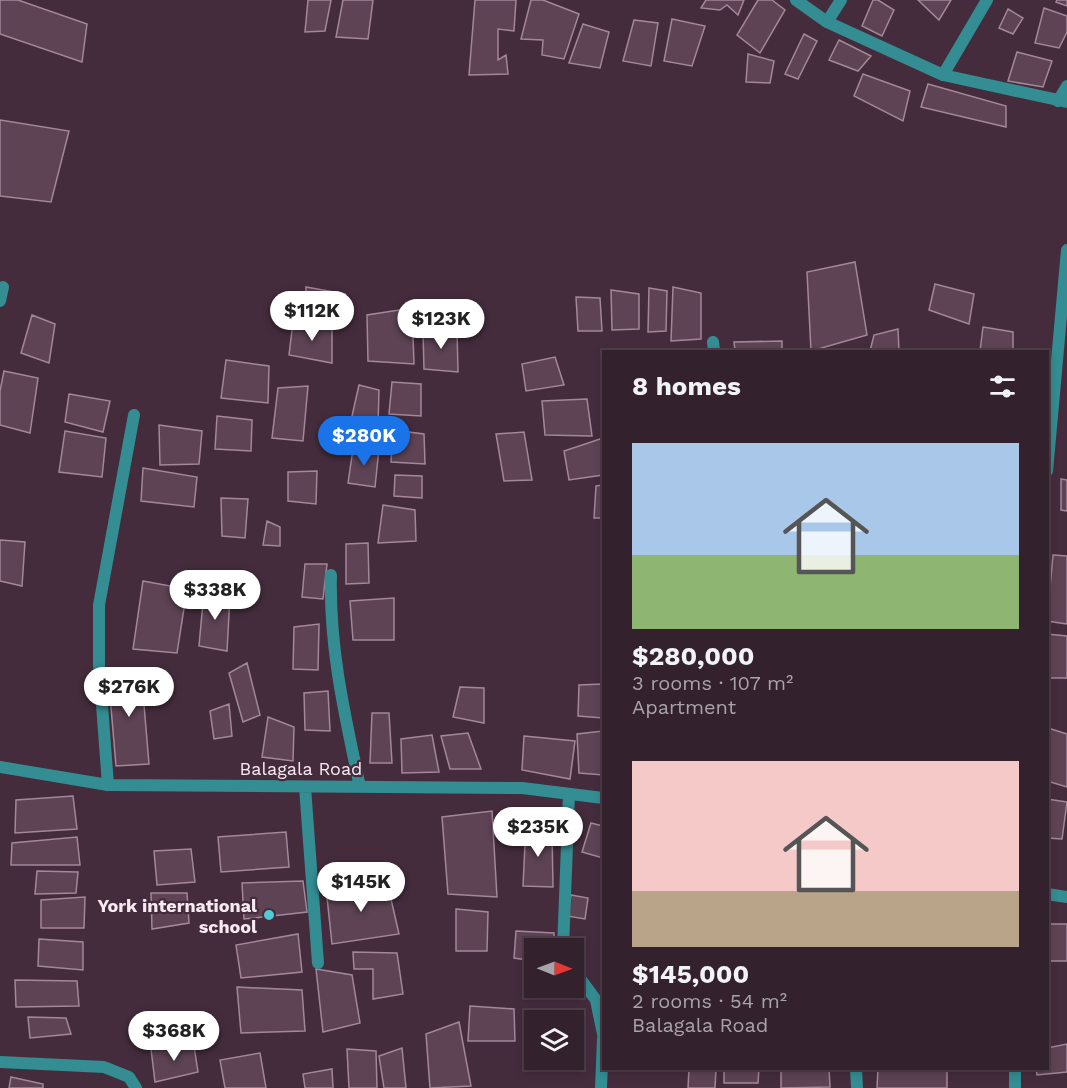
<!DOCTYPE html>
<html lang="en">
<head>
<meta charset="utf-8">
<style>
  :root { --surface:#33212d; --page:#3b2935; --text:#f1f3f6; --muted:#a9a3aa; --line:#4e3e49; --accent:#1a73e8 }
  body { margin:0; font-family:"Work Sans",sans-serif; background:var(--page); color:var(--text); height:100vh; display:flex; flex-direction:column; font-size:22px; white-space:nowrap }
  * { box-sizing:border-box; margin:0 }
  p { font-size:20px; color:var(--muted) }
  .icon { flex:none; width:33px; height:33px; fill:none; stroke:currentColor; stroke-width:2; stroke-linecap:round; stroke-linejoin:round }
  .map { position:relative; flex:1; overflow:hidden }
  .side { position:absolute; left:602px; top:350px; width:447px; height:720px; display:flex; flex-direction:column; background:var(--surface); border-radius:0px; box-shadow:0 3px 9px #0003,0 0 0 2px var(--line) }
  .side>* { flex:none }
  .needle { width:39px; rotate:91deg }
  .tools { position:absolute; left:524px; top:938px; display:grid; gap:12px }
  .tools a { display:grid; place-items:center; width:60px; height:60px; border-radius:0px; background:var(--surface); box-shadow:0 3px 9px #0003,0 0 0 2px var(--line); font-size:30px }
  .price { position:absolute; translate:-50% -51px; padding:0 14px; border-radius:21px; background:#fff; color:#222; font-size:20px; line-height:39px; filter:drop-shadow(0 2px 3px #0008) }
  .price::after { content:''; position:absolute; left:50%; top:36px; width:18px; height:14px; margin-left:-9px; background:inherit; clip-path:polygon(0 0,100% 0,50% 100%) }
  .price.selected { background:var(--accent); color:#fff }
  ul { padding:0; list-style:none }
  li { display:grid; align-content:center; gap:12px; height:318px; padding:0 30px }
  li span { display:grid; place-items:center; height:186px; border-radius:0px; color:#555 }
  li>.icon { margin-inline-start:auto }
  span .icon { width:108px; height:108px; fill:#fffc; stroke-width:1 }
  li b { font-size:26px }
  h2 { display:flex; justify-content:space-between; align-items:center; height:72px; padding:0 30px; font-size:26px }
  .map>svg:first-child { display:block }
  .building { fill:#5d4354; stroke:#a48799; stroke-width:1.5 }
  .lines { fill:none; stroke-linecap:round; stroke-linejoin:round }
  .minor { stroke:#338d92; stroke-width:12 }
  .poi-dot { fill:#51ccd4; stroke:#442c3c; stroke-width:2 }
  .labels { text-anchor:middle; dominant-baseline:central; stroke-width:4.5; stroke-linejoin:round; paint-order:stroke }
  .street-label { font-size:18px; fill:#f9e9f3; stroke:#442c3c }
  .poi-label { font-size:18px; font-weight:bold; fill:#f9e9f3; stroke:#442c3c; text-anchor:end }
</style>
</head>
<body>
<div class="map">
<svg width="1067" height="1088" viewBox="0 0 1067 1088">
  <rect width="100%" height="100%" fill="#442c3c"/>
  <path class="building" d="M0,0h18l69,24 -5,38 -82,-28z
    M308,0h23l-6,31 -20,1z
    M343,0h30l-5,39 -32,-2z
    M475,0h41l-2,31 -16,-2v31l8,-5 2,19 -39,1z
    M531,0h12l36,14 -15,45 -22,-4 1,-15 -22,-1z
    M706,0h38l-6,15 -11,-10 -7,5 -19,-2z
    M758,0h14l13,10 -25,43 -23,-18z
    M873,0h5l16,10 -12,26 -20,-10z
    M918,0h33l-12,20z
    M1057,0h10v6l-11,-4z
    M1044,8l23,8v16l-8,16 -24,-5z
    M1008,9l15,9 -10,16 -14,-6z
    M672,19l33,7 -13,40 -28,-5z
    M634,20l24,3 -7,43 -28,-5z
    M583,24l26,8 -9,36 -31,-5z
    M804,34l13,7 -19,38 -13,-5z
    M839,40l32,16 -13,15 -29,-11z
    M1017,52l35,9 -9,26 -35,-6z
    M748,54l26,7 -4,22 -24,-1z
    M863,74l47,17 -7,30 -49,-25z
    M928,84l78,22v21l-85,-20z
    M0,120l69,11 -18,71 -51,-6z
    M855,262l12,73 -56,16 -4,-79z
    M935,284l39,10 -5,30 -40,-14z
    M306,287l39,7v24l-40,-4z
    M673,287l28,6v46l-30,2z
    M649,288l18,3 -1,40 -18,1z
    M611,290l28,4v35l-27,1z
    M576,297l24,1 2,33h-24z
    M412,308l2,56 -46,-3 -1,-46z
    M32,315l23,9 -6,39 -28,-10z
    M293,322l39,6v35l-43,-8z
    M983,327l30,5v19h-33z
    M457,329l1,43 -34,-3 -1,-37z
    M898,329l1,22h-29l4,-16z
    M782,341v10h-47l-1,-9z
    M706,349v2h-40z
    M555,357l9,28 -38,6 -4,-27z
    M226,360l43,6 -1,37 -47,-5z
    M4,371l34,7 -8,55 -30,-8v-34z
    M392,382l29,2v32l-32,-2z
    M359,385l20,5 -1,36 -28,-1z
    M308,386l-5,55 -31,-3 6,-50z
    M69,394l41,7 -7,31 -38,-10z
    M587,399l5,37 -47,-1 -3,-34z
    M217,416l35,4 -1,31 -36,-2z
    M159,425l43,6 -3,33 -39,1z
    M393,430l31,4 1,30 -34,-2z
    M65,431l41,7 -4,39 -43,-5z
    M524,432l8,48 -28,1 -8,-47z
    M603,438v37l-34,5 -5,-29z
    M353,449h26l-4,38 -27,-4z
    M143,468l54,9 -3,30 -53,-6z
    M317,471l-1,33 -28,-3v-29z
    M395,475l27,1v22l-28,-2z
    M1061,479l6,1v31l-6,-1z
    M603,485v33h-9l2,-32z
    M221,498l27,1 -3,39 -23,-2z
    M383,505l32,5 1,31 -38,2z
    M267,521l13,6v19l-17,-1z
    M0,540l25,2 -3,44 -22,-5z
    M368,543l1,40 -23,1v-40z
    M1053,555l14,1v68l-20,-3z
    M305,564h22l-4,35 -21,-2z
    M143,581l44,8 -10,64 -44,-4z
    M204,591l26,5 -3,55 -28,-5z
    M394,598v42h-41l-3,-39z
    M319,624l-1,46 -25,-1 1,-42z
    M1047,634l20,2v42h-20z
    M247,663l13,52 -17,7 -14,-49z
    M141,669l8,95 -33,2 -8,-94z
    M602,684l1,34 -25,-2 1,-31z
    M460,687l24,1v35l-31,-6z
    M328,691l2,40 -25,-1 -1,-37z
    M229,704l3,32 -18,3 -4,-28z
    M372,713h17l3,50h-22z
    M268,717l26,10 -1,34 -31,-4z
    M1048,728l19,6v53l-20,-6z
    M603,731v44l-24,-2 -2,-39z
    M468,733l13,36h-31l-9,-33z
    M432,735l7,37 -37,1 -1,-34z
    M524,736l51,5 -5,38 -48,-9z
    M73,796l4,33 -62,4 1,-33z
    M1047,799l20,3 -5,37 -15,-1z
    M492,811l5,86 -49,-3 -6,-77z
    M591,823l12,3v32l-21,-6z
    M526,824l26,7 1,56 -30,-1z
    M286,832l3,35 -68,5 -3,-35z
    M77,837l3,28h-69l1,-22z
    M191,849l4,33 -38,3 -3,-34z
    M37,871l41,1 -2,21 -41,1z
    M303,881l4,31 -63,7 -2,-36z
    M388,886l11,48 -67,10 -6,-56z
    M151,893h36l2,30 -37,6z
    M571,895l17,3 -3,21 -18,-3z
    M85,897l-1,31h-43v-28z
    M456,909l32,3 -1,39h-31z
    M1047,924h20v37h-20z
    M516,931l38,2v15h-20v13l-20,-3z
    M298,934l4,38 -61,6 -5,-33z
    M39,939l44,3v28l-45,-4z
    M353,952l44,1 6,41 -30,5v-30h-19z
    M316,969l36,6 8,48 -37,9z
    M15,980l62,1 2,25 -63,1z
    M237,987l65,3 3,41 -64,2z
    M470,1006l44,3 1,32h-47z
    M28,1017l38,1 5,16 -41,4z
    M459,1022l12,64 -41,2 -4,-54z
    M1067,1044v28l-30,3 -1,-7h11v-20z
    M194,1046l4,26 -43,10 -4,-33z
    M402,1048l4,40h-22l-5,-32z
    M347,1049l29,2 1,37h-28z
    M260,1053l6,35h-41l-5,-28z
    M689,1068l27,1 -1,19h-27z
    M724,1068h35l-1,15h-34z
    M781,1068h48l1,19 -49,1z
    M878,1068h69v20h-70z
    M332,1069l1,19h-28l-2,-14z
    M11,1077l32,7v4h-34z"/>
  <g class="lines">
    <path class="minor" d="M796,0l31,22 116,53 124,27
      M827,22l14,-22
      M943,75l44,-75
      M1058,101l9,-15
      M0,301l3,-14
      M713,342l1,9
      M1047,471l20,-221
      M331,575c-2,73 14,141 29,212
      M0,767l108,18 414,3 81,10
      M108,785l-9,-120v-60l35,-190
      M305,787l13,176
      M1047,894l20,3
      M563,948l6,-154
      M573,969l23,31 7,34
      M0,1062l104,5 25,10 7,11
      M856,1068l1,20
      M1015,1068v20
      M601,1088l2,-49"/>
  </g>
  <circle class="poi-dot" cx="269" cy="915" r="6"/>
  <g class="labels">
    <g class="street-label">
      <text x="301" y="768">Balagala Road</text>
    </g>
    <g class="poi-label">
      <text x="257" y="905">York international<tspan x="257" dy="21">school</tspan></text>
    </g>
  </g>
</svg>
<div class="tools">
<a><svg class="needle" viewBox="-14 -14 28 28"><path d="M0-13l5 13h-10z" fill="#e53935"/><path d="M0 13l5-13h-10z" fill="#a9a3aa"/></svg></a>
<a><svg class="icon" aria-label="layers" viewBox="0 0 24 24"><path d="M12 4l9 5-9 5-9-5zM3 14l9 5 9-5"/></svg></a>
</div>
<b class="price" style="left:312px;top:342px">$112K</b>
<b class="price" style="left:441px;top:350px">$123K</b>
<b class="price selected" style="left:364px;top:467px">$280K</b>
<b class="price" style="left:215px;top:621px">$338K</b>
<b class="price" style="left:129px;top:718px">$276K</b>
<b class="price" style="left:538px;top:858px">$235K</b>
<b class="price" style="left:361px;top:913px">$145K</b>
<b class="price" style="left:174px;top:1062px">$368K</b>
<section class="side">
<h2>8 homes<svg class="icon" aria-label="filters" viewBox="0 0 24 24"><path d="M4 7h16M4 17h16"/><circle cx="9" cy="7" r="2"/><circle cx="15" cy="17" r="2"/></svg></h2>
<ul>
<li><span style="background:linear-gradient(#a9c7e8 60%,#8fb573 0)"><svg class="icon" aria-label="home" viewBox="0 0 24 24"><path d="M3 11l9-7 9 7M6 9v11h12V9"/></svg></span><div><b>$280,000</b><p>3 rooms · 107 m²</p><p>Apartment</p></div></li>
<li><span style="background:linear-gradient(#f6c9c9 70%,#b9a48a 0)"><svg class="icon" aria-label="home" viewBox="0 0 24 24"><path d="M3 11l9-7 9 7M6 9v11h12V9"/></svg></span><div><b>$145,000</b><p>2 rooms · 54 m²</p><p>Balagala Road</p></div></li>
</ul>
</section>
</div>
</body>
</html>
